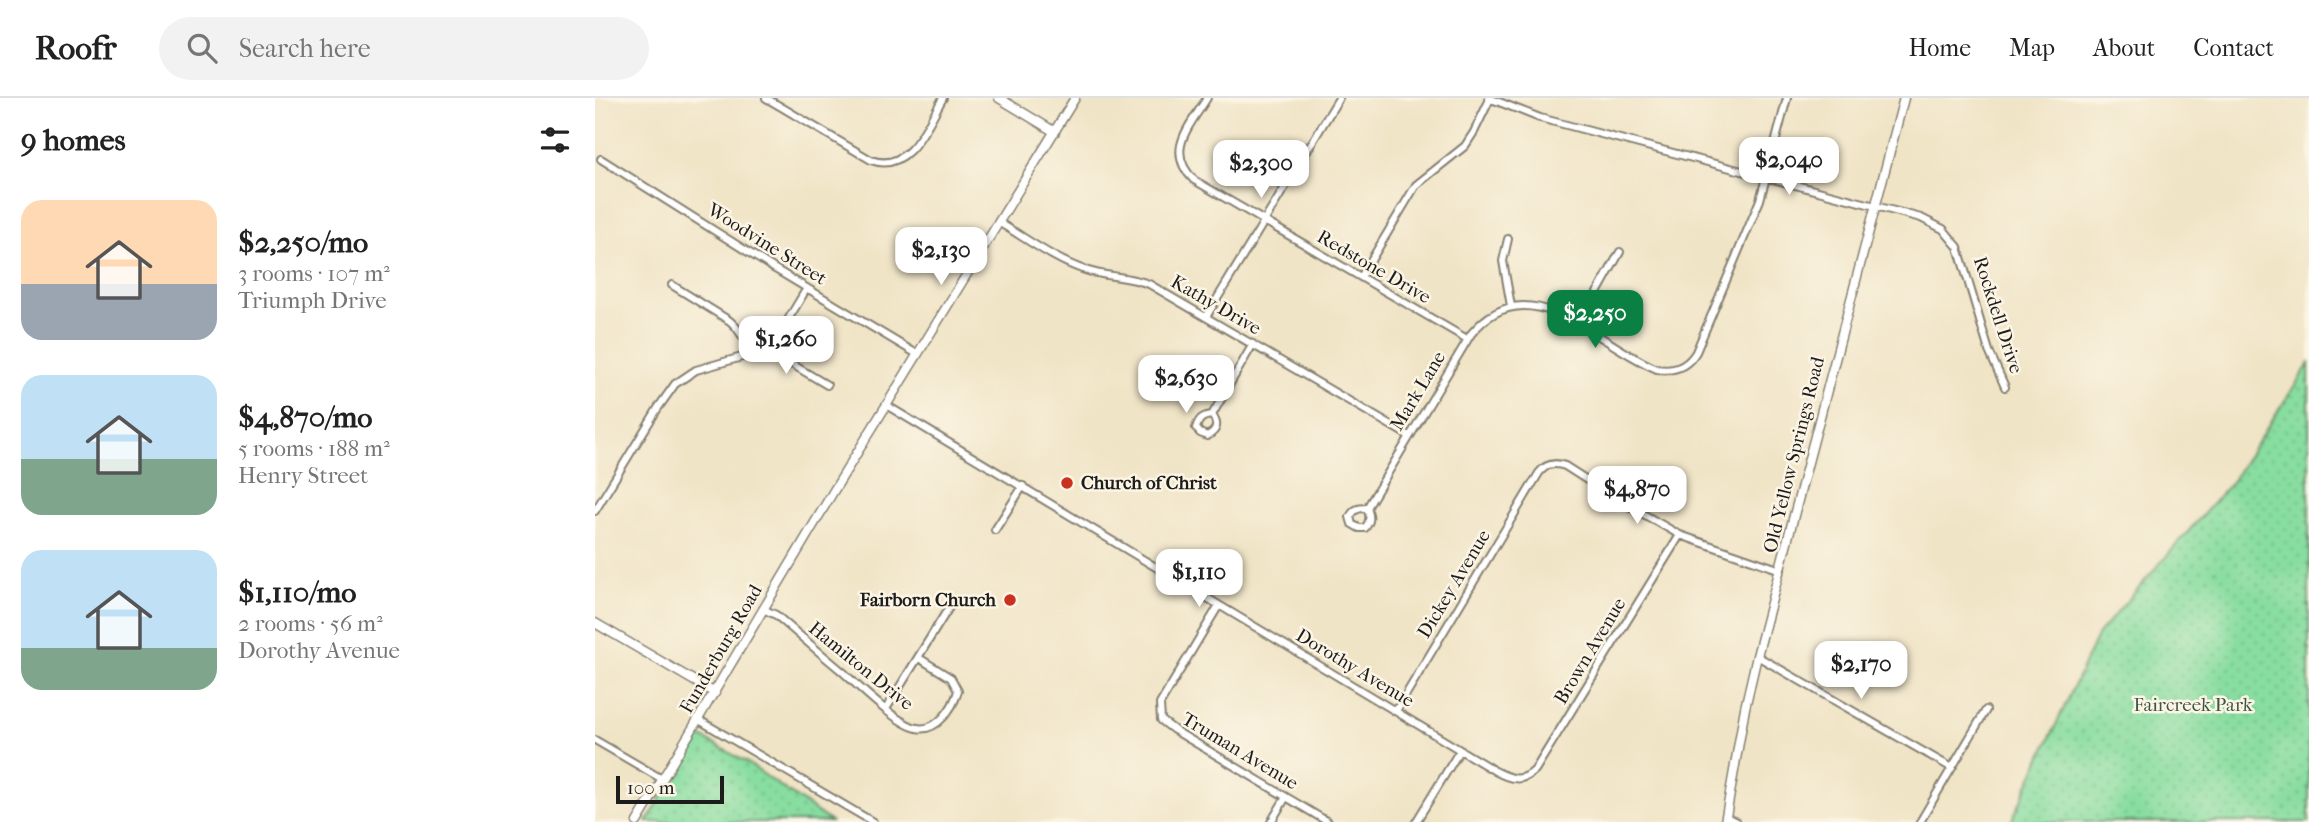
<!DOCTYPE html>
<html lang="en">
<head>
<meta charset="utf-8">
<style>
  :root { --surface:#fff; --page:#f2f2f2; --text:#222; --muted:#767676; --line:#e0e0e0; --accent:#0b8043 }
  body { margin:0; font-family:"IM FELL French Canon",serif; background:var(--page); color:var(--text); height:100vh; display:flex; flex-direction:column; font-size:26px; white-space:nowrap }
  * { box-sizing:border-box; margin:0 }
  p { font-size:23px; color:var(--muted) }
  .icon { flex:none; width:38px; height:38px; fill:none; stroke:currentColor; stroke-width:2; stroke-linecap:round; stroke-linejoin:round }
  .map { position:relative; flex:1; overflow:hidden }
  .panel { display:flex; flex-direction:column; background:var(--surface); width:595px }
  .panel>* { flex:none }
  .scale { position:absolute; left:21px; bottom:18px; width:108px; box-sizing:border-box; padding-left:7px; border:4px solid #1c1c1c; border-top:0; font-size:19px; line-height:24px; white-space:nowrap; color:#1c1c1c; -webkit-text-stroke:5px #fcf5e5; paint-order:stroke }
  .price { position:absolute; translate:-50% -60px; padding:0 16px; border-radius:14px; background:#fff; color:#222; font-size:23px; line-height:46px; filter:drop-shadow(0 2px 4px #0008) }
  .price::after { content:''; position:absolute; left:50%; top:42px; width:21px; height:16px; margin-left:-10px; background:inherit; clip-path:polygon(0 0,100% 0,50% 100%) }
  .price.selected { background:var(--accent); color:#fff }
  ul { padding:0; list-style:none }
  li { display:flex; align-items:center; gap:21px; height:175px; padding:0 21px }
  li span { display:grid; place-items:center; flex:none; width:196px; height:140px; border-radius:21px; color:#555 }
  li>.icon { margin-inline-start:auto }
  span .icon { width:84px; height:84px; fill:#fffc; stroke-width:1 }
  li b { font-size:30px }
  h2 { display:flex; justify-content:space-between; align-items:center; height:84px; padding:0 21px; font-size:30px }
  header { display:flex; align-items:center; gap:42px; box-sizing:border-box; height:98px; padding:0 35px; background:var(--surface); border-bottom:2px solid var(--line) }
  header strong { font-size:33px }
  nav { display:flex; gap:38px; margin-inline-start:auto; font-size:24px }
  .search { width:490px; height:63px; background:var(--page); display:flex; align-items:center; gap:18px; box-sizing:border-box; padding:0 24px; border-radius:38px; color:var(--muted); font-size:26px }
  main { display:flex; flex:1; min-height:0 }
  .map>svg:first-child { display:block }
  .green { fill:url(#green-dots); stroke:#527c5e; stroke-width:2 }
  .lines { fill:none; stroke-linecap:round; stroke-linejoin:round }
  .street-casing { stroke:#868071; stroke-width:10 }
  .secondary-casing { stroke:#868071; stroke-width:11 }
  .street { stroke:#fff; stroke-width:6 }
  .secondary { stroke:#fff; stroke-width:8 }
  .poi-dot { fill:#c8321e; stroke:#fcf5e5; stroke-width:2.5 }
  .labels { text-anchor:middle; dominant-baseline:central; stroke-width:5; stroke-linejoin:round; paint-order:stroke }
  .street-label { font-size:19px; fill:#1c1c1c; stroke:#fcf5e5 }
  .poi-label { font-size:19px; font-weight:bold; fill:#1c1c1c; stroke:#fcf5e5; text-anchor:start }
  .park-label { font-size:19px; fill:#3c5644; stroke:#fcf5e5 }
</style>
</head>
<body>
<header>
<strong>Roofr</strong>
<div class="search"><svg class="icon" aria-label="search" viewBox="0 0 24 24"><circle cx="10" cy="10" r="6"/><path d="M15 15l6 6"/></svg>Search here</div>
<nav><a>Home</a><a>Map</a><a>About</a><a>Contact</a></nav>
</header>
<main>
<section class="panel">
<h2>9 homes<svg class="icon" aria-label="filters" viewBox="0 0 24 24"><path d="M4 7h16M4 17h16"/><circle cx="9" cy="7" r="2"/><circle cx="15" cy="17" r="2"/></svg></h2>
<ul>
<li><span style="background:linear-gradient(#ffd9b3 60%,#9aa5b1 0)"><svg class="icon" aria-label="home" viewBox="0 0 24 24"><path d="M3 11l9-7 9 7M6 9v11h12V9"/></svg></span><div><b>$2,250/mo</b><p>3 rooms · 107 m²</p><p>Triumph Drive</p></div></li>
<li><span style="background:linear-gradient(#bfe0f5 60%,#7fa58c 0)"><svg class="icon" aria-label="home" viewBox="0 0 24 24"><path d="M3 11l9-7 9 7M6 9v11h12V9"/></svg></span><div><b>$4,870/mo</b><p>5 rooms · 188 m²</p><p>Henry Street</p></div></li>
<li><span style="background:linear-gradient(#bfe0f5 70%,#7fa58c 0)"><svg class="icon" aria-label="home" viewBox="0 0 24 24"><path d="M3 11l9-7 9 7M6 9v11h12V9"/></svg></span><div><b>$1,110/mo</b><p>2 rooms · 56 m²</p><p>Dorothy Avenue</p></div></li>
</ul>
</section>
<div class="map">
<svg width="1714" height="724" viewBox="0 0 1714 724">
  <defs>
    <pattern id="green-dots" width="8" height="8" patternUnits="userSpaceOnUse" patternTransform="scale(1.75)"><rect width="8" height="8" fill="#88dda0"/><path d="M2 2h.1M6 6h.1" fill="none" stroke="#75bd89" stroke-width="1.8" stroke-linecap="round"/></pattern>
  </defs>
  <rect width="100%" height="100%" fill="#fcf5e5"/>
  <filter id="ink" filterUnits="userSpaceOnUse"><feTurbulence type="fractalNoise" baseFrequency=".0143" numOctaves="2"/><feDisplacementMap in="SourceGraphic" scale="14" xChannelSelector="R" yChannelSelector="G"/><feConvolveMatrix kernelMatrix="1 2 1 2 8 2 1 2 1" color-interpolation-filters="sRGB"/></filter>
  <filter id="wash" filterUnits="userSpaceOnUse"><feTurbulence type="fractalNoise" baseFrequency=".00686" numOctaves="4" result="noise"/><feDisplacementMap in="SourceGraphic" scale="28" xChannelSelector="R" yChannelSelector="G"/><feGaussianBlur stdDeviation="1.57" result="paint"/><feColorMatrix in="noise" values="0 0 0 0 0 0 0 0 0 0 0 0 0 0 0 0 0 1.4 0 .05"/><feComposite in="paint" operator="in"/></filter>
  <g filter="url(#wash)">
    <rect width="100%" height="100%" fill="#f0e4c6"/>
    <path class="green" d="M1714,266v458h-298l87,-188 132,-150z
      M103,637l48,27 85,60h-184z"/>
  </g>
  <g filter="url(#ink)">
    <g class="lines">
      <defs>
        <path id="street" d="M171,0l105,62c38,14 56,-35 72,-62
          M612,0c-17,28 -43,53 -13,82l273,159
          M894,0l51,20 381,100 22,11 15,18 31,104 16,36
          M6,61l174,110 142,85
          M403,124c28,16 56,38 87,48 21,7 43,6 64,14l260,152
          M913,141l-5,22 8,45
          M766,179l55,-92 49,-39 9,-14 16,-33
          M77,187l58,36 6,6 18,26
          M611,219l133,-219
          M984,227l41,-73
          M168,249l7,8 10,2 47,28
          M291,307l609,366c15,8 27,12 40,-1l145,-235
          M617,317c7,9 5,16 -5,21l-7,-3 -4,-5c3,-10 7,-12 16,-13l41,-71
          M772,410c3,8 4,13 -2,20h-6l-7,-4 -2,-7c4,-8 8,-9 17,-9l104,-174c57,-71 128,12 186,35 17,3 30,-2 39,-17l64,-152 27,-102
          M0,413l63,-103 17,-24 21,-14 53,-15 20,-13 17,-19 21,-35
          M400,432l28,-44
          M624,507l-59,99 1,16 13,10 154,92
          M168,511l13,6c22,19 44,38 67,57 15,14 54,52 74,56 20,4 36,-20 41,-37l-7,-13 -32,-20
          M1162,558l195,112
          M291,611l67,-108
          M801,613l143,-238c7,-9 15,-11 26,-7l50,32 65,37 101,35
          M104,622l174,102
          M0,642l67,39
          M1131,719l10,5
          M676,724l15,-25
          M821,724l44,-72
          M1325,724l66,-112"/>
        <path id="secondary" d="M404,0l56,34
          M0,525l120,70
          M42,724l196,-330 242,-394
          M1130,724l20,-114 12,-52 147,-558"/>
      </defs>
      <use href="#street" class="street-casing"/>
      <use href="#secondary" class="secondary-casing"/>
      <use href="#street" class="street"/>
      <use href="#secondary" class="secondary"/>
    </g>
  </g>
  <g class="poi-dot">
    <circle cx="472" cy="385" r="7"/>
    <circle cx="415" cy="502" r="7"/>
  </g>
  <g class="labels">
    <g class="street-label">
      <text transform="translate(172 146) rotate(32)">Woodvine Street</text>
      <text transform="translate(779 169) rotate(30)">Redstone Drive</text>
      <text transform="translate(621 207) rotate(30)">Kathy Drive</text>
      <text transform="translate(1403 217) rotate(72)">Rockdell Drive</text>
      <text transform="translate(823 293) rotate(-59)">Mark Lane</text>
      <text transform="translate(1199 357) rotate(-76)">Old Yellow Springs Road</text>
      <text transform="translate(859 486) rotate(-59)">Dickey Avenue</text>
      <text transform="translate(126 551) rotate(-60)">Funderburg Road</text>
      <text transform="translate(995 553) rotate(-59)">Brown Avenue</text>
      <text transform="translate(266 568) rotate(39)">Hamilton Drive</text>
      <text transform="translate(760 570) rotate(31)">Dorothy Avenue</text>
      <text transform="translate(645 653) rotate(31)">Truman Avenue</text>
    </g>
    <g class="poi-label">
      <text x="486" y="385">Church of Christ</text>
      <text x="401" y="502" text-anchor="end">Fairborn Church</text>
    </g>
    <g class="park-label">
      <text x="1598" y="607">Faircreek Park</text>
    </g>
  </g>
</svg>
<div class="scale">100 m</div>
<b class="price" style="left:1194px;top:99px">$2,040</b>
<b class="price" style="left:666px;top:102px">$2,300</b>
<b class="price" style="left:346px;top:189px">$2,130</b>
<b class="price selected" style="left:1000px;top:252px">$2,250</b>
<b class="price" style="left:191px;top:278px">$1,260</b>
<b class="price" style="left:591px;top:317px">$2,630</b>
<b class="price" style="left:1042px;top:428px">$4,870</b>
<b class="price" style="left:604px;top:511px">$1,110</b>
<b class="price" style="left:1266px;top:603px">$2,170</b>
</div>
</main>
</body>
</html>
